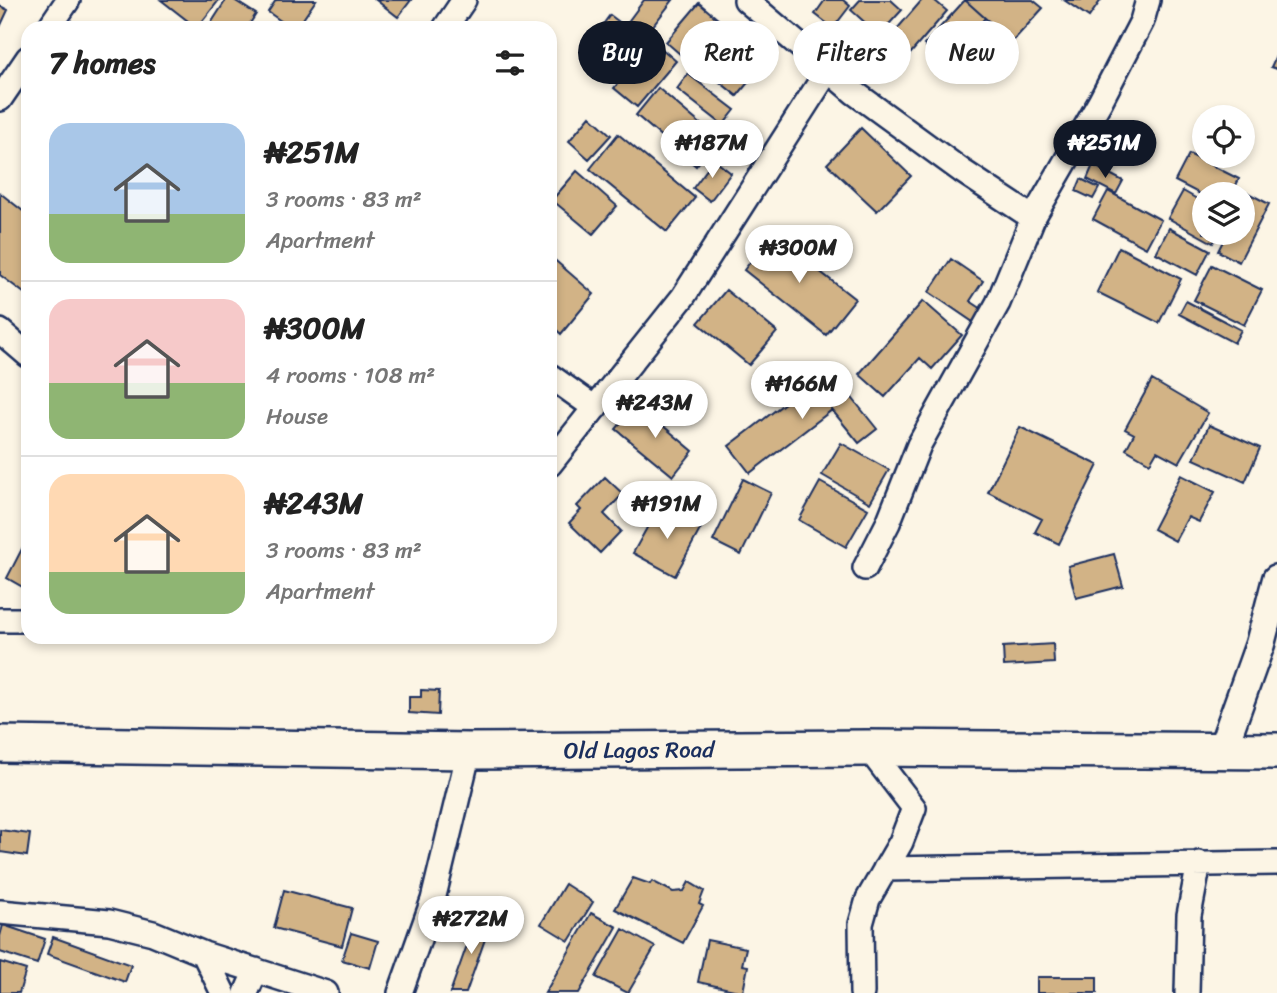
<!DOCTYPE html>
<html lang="en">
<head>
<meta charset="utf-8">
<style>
  :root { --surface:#fff; --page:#f6f6f6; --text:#222; --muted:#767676; --line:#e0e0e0; --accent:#111827 }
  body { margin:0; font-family:Sriracha,sans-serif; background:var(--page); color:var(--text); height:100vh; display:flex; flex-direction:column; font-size:26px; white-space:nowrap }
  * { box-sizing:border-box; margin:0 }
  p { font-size:23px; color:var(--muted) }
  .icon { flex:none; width:38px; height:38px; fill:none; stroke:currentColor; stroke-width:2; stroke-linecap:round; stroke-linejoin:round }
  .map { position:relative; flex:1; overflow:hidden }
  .details { position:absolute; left:21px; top:21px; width:536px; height:623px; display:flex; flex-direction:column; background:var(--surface); border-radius:21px; box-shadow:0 4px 10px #0003 }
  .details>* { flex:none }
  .guide { position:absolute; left:578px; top:21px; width:593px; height:63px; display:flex; gap:14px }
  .fabs { position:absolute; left:1192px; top:105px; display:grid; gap:14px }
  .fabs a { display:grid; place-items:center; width:63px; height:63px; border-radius:50%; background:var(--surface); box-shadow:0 4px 10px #0003; font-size:35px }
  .price { position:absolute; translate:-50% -60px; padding:0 16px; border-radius:24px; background:#fff; color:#222; font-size:23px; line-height:46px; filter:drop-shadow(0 2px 4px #0008) }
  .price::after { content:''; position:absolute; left:50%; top:42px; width:21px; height:16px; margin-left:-10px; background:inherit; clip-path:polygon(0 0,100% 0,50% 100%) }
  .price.selected { background:var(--accent); color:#fff }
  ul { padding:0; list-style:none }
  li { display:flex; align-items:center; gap:21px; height:175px; padding:0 28px }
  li+li { border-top:2px solid var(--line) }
  li span { display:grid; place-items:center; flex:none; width:196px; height:140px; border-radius:21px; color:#555 }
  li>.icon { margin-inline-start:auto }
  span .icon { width:84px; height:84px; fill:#fffc; stroke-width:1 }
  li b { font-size:30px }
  h2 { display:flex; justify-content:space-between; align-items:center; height:84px; padding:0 28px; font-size:30px }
  .tag { padding:0 24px; border-radius:32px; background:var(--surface); box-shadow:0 4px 10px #0003; font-size:24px; line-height:63px }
  .tag.selected { background:var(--accent); color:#fff }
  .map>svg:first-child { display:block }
  .building { fill:#d2b386; stroke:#1b2f5e; stroke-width:2 }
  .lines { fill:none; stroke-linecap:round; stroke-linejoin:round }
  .minor-casing { stroke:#1b2f5e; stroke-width:28 }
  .tertiary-casing { stroke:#1b2f5e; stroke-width:33 }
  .primary-casing { stroke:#1b2f5e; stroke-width:40 }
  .minor { stroke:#fcf5e5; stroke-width:23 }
  .tertiary { stroke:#fcf5e5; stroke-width:28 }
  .primary { stroke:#fcf5e5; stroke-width:35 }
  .labels { text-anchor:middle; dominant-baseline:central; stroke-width:5; stroke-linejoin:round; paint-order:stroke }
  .street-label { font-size:23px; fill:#1b2f5e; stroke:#fcf5e5 }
</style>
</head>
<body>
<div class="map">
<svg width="1277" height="993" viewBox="0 0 1277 993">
  <rect width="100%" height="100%" fill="#fcf5e5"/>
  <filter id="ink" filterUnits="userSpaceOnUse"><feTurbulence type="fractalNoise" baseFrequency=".0143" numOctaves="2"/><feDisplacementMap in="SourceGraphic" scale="14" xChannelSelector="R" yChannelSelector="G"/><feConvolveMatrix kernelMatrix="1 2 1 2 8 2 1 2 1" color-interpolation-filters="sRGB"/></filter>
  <g filter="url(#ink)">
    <path class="building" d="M161,0h58l-22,28z
      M226,0h8l22,14 -9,14h-39z
      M276,0h40l-19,28h-6l-23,-16z
      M376,0h35l-13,17z
      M644,0h29l-28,36 -18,-13z
      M825,0h18l7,6 -17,22 -18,-14z
      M860,0h31l11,10 -23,25 -28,-25z
      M922,0h12l13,11 -49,57 -20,-17z
      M965,0h68l10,8 -31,34z
      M965,0l20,18 -40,46 -21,-19z
      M1064,0h37l-12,17z
      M699,3l21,18 -32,40 -22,-19z
      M0,6l8,4 -8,17z
      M610,15l29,22 -29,38 -28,-22z
      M726,22l43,35 -32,39 -43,-35z
      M653,41l23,20 -39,46 -23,-19z
      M1277,54v15l-6,-2z
      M688,74l47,36 -12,15 -46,-36z
      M658,88l60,51 -22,27 -60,-51z
      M590,116l21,19 -22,24 -20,-18z
      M861,128l50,48 -34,35 -50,-47z
      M618,134l77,64 -28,34 -77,-63z
      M1189,154l50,25 -7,15 -28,2 -29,-15z
      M714,160l17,13 -21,28 -17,-13z
      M1093,165l30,16 -7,13 -29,-15z
      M577,171l40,35 -24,28 -41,-34z
      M1081,179l18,9 -6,11 -17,-8z
      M1108,191l53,29 -15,28 -53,-29z
      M1183,191l21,12v30h15l-6,10 -45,-25z
      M0,193l28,22v81l-28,-21z
      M1248,193l21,11 -30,58 -21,-11 9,-18h15v-29z
      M1169,228l41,22 -13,25 -41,-22z
      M772,234l83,65 -29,36 -82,-65z
      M1119,247l62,32 -22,44 -62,-31z
      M550,256l44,38 -33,40 -11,-10z
      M951,259l32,22 -13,20 12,8 -9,13 -44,-30z
      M1212,265l50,25 -18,35 -50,-25z
      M726,290l51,42 -28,33 -51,-42z
      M923,301l39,34 -30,34 -12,-11 -35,39 -26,-23z
      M1186,301l55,29 -7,13 -55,-29z
      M829,369l48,60 -18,14 -27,-33 -82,63 -21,-27z
      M1152,380l56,33 -29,50 -22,-12 -7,12 -24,-14 8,-15 -9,-5z
      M637,404l56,47 -20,25 -57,-47z
      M1209,425l51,23 -15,34 -51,-23z
      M1020,427l78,38 -39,79 -24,-12 7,-13 -54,-27z
      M841,443l48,27 -19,33 -48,-28z
      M1181,475l34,17 -16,30 -11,-5 -13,24 -22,-12z
      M605,477l18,17 -19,20 17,17 -21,22 -31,-30 12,-13 -4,-4z
      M743,479l28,14 -30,62 -28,-14z
      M820,482l48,27 -22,38 -47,-27z
      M659,506l42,22 -26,48 -42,-23z
      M26,541l2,1v48l-21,-12z
      M1114,554l9,32 -47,12 -8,-32z
      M1053,644l1,19 -50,3 -1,-19z
      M421,690l18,1 -1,24 -29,-2v-16h12z
      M0,830l30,4 -3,22 -27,-4z
      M633,878l17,6 2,-3 21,11 11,-1 5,-9 15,9 -5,13 4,2 -20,37 -68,-34z
      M565,884l28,18 -24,39 -28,-17z
      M284,890l68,18 -10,38 -68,-18z
      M591,913l26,14 -38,66h-34z
      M477,917l14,5 -25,71h-16z
      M3,925l42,14 -8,25 -37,-12v-16z
      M623,929l32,18 -27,46 -32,-16z
      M351,933l27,8 -8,27 -28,-8z
      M53,937l78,28 -6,17 -78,-28z
      M707,940l39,8 -4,17 6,1 -5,26 -45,-10z
      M0,962l26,8 -7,23h-19z
      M1037,977h60v16h-60z"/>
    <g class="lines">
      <defs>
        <path id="minor" d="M746,0l109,93 107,78 71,47
          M49,28l19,-28
          M445,28l19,-28
          M0,99l28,-41
          M0,331l28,24
          M550,376l45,32
          M550,464l133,-167 145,-227
          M865,568l23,-45 31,-78 79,-142 35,-85 67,-116 42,-81 6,-21
          M0,620h28
          M885,869l392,-6
          M0,912l109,10 44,11 51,21 122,39
          M204,954l19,39
          M246,993l10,-23
          M400,993l33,-93 36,-149
          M862,993l-1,-69 7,-25 33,-57 13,-34 -46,-60
          M1187,993l2,-78 10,-52"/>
        <path id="tertiary" d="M1222,750l38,-106 17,-65"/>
        <g id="primary">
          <path id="s1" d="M0,744l469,7 399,-3 409,3"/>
        </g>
      </defs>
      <use href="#minor" class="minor-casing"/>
      <use href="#tertiary" class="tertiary-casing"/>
      <use href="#primary" class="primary-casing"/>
      <use href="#minor" class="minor"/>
      <use href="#tertiary" class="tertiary"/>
      <use href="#primary" class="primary"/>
    </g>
  </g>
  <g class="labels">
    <g class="street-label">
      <text stroke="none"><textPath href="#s1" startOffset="639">Old Lagos Road</textPath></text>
    </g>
  </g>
</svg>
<div class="fabs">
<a><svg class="icon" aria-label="locate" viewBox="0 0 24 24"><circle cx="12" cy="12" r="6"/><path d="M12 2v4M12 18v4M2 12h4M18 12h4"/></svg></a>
<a><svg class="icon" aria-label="layers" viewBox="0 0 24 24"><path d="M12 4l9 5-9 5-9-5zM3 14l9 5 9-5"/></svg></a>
</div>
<b class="price" style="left:712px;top:180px">₦187M</b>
<b class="price selected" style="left:1105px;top:180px">₦251M</b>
<b class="price" style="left:799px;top:285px">₦300M</b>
<b class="price" style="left:802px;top:421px">₦166M</b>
<b class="price" style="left:655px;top:440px">₦243M</b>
<b class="price" style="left:667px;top:541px">₦191M</b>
<b class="price" style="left:471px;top:956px">₦272M</b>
<div class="guide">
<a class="tag selected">Buy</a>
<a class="tag">Rent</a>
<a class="tag">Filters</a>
<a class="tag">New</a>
</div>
<section class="details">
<h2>7 homes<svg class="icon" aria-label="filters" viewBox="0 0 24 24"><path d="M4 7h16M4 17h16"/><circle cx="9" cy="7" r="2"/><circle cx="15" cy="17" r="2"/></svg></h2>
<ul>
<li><span style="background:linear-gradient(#a9c7e8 65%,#8fb573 0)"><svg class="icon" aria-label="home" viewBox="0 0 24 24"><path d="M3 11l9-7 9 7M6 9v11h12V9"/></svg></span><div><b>₦251M</b><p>3 rooms · 83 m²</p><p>Apartment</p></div></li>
<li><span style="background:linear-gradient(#f6c9c9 60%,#8fb573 0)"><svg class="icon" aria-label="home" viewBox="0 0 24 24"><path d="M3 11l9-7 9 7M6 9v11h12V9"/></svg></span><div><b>₦300M</b><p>4 rooms · 108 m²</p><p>House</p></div></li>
<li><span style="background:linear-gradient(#ffd9b3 70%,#8fb573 0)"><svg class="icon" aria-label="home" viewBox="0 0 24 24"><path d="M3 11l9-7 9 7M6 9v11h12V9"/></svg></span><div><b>₦243M</b><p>3 rooms · 83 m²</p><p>Apartment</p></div></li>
</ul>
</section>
</div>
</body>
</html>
